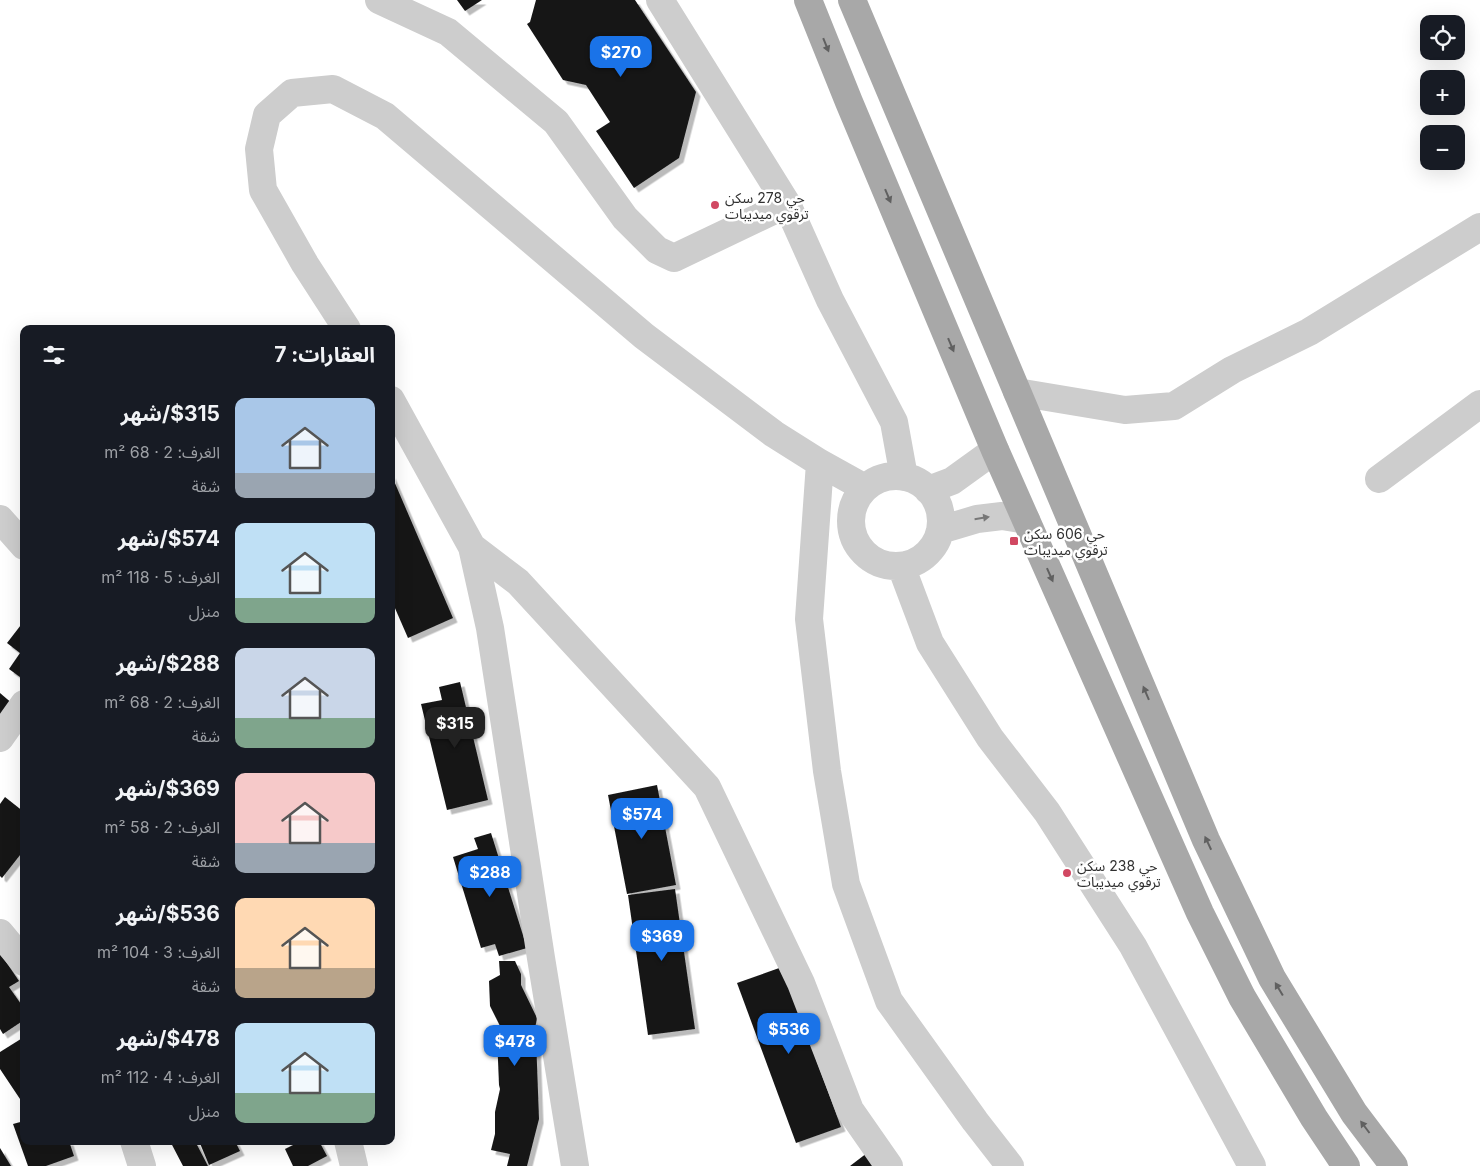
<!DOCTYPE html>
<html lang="ar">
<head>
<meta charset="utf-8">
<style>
  :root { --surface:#171b24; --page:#242831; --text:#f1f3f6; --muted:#9ea1a6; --accent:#1a73e8 }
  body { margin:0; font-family:Inter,"Noto Sans Arabic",sans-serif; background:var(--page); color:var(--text); direction:rtl; height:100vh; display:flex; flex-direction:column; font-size:19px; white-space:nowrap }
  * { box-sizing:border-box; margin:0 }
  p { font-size:16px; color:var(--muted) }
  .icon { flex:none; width:28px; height:28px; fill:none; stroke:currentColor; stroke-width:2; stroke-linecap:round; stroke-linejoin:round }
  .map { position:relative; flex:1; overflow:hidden; direction:ltr }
  .details { position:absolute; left:20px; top:325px; width:375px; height:820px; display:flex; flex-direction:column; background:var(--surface); border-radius:10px; box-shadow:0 5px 20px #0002; direction:rtl }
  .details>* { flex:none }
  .tools { position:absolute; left:1420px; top:15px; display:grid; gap:10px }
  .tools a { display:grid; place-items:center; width:45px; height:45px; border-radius:10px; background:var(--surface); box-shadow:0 5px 20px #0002; font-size:25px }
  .price { position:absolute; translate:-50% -42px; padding:0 11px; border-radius:10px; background:var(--accent); color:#fff; font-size:16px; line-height:32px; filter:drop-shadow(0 1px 2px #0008) }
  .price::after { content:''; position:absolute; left:50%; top:30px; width:15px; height:11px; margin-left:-8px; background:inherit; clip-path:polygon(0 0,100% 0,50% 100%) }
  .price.on { background:#222; color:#fff }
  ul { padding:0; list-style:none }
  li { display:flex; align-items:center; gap:15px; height:125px; padding:0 20px }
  li span { display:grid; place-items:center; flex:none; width:140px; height:100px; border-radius:10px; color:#555 }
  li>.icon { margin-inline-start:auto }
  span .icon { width:60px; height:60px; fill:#fffc; stroke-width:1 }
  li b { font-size:21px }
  h2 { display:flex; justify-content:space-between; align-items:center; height:60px; padding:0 20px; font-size:21px }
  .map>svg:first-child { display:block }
  .building { fill:#171717; filter:url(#shadow) }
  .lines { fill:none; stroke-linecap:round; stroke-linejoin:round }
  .minor { stroke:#cdcdcd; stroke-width:28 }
  .major { stroke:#a8a8a8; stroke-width:28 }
  .oneway { fill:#606060 }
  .oneway2 { fill:#777 }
  .poi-dot { fill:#d14862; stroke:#fff; stroke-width:2 }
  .labels { text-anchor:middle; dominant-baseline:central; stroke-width:5; stroke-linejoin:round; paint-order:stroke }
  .poi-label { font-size:14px; fill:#303030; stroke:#fff; text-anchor:start }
</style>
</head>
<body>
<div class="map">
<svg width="1480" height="1166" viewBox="0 0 1480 1166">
  <defs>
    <filter id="shadow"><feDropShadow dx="4.5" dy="4.5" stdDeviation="0" flood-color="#0004"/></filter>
  </defs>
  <rect width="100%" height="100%" fill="#fff"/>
  <path class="building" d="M457,0h25l-17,11z
    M536,0h99l61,92 -17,66 -45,30 -38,-57 14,-9 -24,-37 -23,-5 -36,-56 3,-2z
    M391,474l62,144 -45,20 -17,-39v-37l4,-2 -4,-9z
    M24,621v59l-15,-11 11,-16 -13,-10z
    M460,682l28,118 -41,10 -26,-106 21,-4 -3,-13z
    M0,693l14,12 -14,17z
    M657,785l19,100 -49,9 -19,-99z
    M5,797l19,15v38l-22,28 -2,-2v-72z
    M491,833l36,115 -28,8 -4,-12 -14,4 -28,-91 25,-8 -4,-11z
    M675,889l20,140 -47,6 -20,-140z
    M0,953l19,28 -10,6 12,17 3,-2v18l-21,14 -3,-5z
    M499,961h16l6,13v11l16,33 -3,16 2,4 3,81 -12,47h-20l3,-12 -19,-4 4,-16v-22l5,-23 -1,-4 -2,-49 3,-10 -10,-20 -1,-25 11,-6z
    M782,967l59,160 -45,16 -59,-160z
    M24,1037v68l-24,-36v-17z
    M24,1121v20h45l5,15 -28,10h-18l-15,-42z
    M170,1141h25l13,25h-25z
    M199,1141h36l5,10 -31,14z
    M301,1141h18l8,15 -19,10h-15l-8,-17z
    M0,1148l11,18h-11z
    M867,1153l10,13h-27z"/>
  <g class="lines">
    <path class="minor" d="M379,0l69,32 108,90 69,96 32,32 17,8 113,-54
      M660,0l127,204 43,96 64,122 10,55
      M347,329l-42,-65 -42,-74 -4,-41 8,-34 25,-22 41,-4 52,27 259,220 130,98 46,29 45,25
      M1017,392l108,18 49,-4 58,-36 77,-38 171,-105
      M391,400l81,147 18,81 51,330 34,208
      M820,463l-11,156 18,152 19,113 43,117 86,120 35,45
      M851 521a45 45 0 1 1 90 0a45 45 0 1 1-90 0Z
      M1379,479l101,-75
      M928,490l24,-9 43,-31
      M0,519l24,27
      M940,530l37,-11 25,-3 24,4
      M472,547l46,35 189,205 94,196 49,127 39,56
      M901,566l29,77 60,95 57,74 86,134 119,220
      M0,738l24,-34
      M0,933l24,29
      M134,1141l8,25
      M348,1141l6,25"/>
    <path class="major" d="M808,0l41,102 146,348 205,463 42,84 72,121 32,48
      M852,0l354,840 66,138 82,135 40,53"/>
  </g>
  <defs><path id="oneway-solid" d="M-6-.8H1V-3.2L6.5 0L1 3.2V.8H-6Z" transform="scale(1.25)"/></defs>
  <g class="oneway">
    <use href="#oneway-solid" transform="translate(826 45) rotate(68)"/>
    <use href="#oneway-solid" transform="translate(888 196) rotate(67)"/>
    <use href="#oneway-solid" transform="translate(951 345) rotate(67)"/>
    <use href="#oneway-solid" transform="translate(1050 575) rotate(66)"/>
    <use href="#oneway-solid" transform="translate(1146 693) rotate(-113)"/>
    <use href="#oneway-solid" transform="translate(1208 843) rotate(-115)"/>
    <use href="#oneway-solid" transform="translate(1279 989) rotate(-121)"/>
    <use href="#oneway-solid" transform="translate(1365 1127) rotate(-127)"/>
  </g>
  <use class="oneway2" href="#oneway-solid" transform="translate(982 518) rotate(-9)"/>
  <g class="poi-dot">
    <circle cx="715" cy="205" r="5"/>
    <rect x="1009" y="536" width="10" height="10" rx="2.5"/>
    <circle cx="1067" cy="873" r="5"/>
  </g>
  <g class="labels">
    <g class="poi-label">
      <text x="725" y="197">حي 278 سكن<tspan x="725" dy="16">ترقوي ميديبات</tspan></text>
      <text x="1024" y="533">حي 606 سكن<tspan x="1024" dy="16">ترقوي ميديبات</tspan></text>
      <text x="1077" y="865">حي 238 سكن<tspan x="1077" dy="16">ترقوي ميديبات</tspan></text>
    </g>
  </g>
</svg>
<div class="tools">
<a><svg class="icon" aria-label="locate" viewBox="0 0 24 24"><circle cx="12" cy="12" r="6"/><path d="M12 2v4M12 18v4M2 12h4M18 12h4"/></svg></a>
<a>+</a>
<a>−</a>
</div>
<b class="price" style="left:621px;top:78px">$270</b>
<b class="price on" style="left:455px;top:749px">$315</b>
<b class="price" style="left:642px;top:840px">$574</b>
<b class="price" style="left:490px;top:898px">$288</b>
<b class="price" style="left:662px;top:962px">$369</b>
<b class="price" style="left:789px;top:1055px">$536</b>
<b class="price" style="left:515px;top:1067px">$478</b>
<section class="details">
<h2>العقارات: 7<svg class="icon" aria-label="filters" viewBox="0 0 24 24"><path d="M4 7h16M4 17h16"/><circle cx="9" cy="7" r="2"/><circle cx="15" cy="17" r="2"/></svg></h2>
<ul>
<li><span style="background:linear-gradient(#a9c7e8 75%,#9aa5b1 0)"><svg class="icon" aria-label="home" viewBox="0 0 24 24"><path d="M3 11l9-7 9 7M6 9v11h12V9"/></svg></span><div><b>$315/شهر</b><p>الغرف: 2 · 68 m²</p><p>شقة</p></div></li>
<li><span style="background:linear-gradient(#bfe0f5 75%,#7fa58c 0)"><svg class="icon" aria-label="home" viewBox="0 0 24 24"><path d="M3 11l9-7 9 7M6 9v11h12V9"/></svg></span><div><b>$574/شهر</b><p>الغرف: 5 · 118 m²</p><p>منزل</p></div></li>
<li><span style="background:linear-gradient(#c9d6e8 70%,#7fa58c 0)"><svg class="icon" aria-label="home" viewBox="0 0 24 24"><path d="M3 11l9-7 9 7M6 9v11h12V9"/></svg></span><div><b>$288/شهر</b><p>الغرف: 2 · 68 m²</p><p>شقة</p></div></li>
<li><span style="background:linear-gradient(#f6c9c9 70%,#9aa5b1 0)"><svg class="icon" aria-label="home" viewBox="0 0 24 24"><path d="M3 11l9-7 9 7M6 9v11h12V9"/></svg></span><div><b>$369/شهر</b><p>الغرف: 2 · 58 m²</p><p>شقة</p></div></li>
<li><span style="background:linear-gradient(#ffd9b3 70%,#b9a48a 0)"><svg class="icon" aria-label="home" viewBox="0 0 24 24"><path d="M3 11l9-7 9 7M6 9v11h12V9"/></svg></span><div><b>$536/شهر</b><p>الغرف: 3 · 104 m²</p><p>شقة</p></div></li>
<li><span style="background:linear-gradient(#bfe0f5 70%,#7fa58c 0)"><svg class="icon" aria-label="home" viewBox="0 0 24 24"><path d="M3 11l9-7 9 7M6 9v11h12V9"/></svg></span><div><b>$478/شهر</b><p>الغرف: 4 · 112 m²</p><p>منزل</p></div></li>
</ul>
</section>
</div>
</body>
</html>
